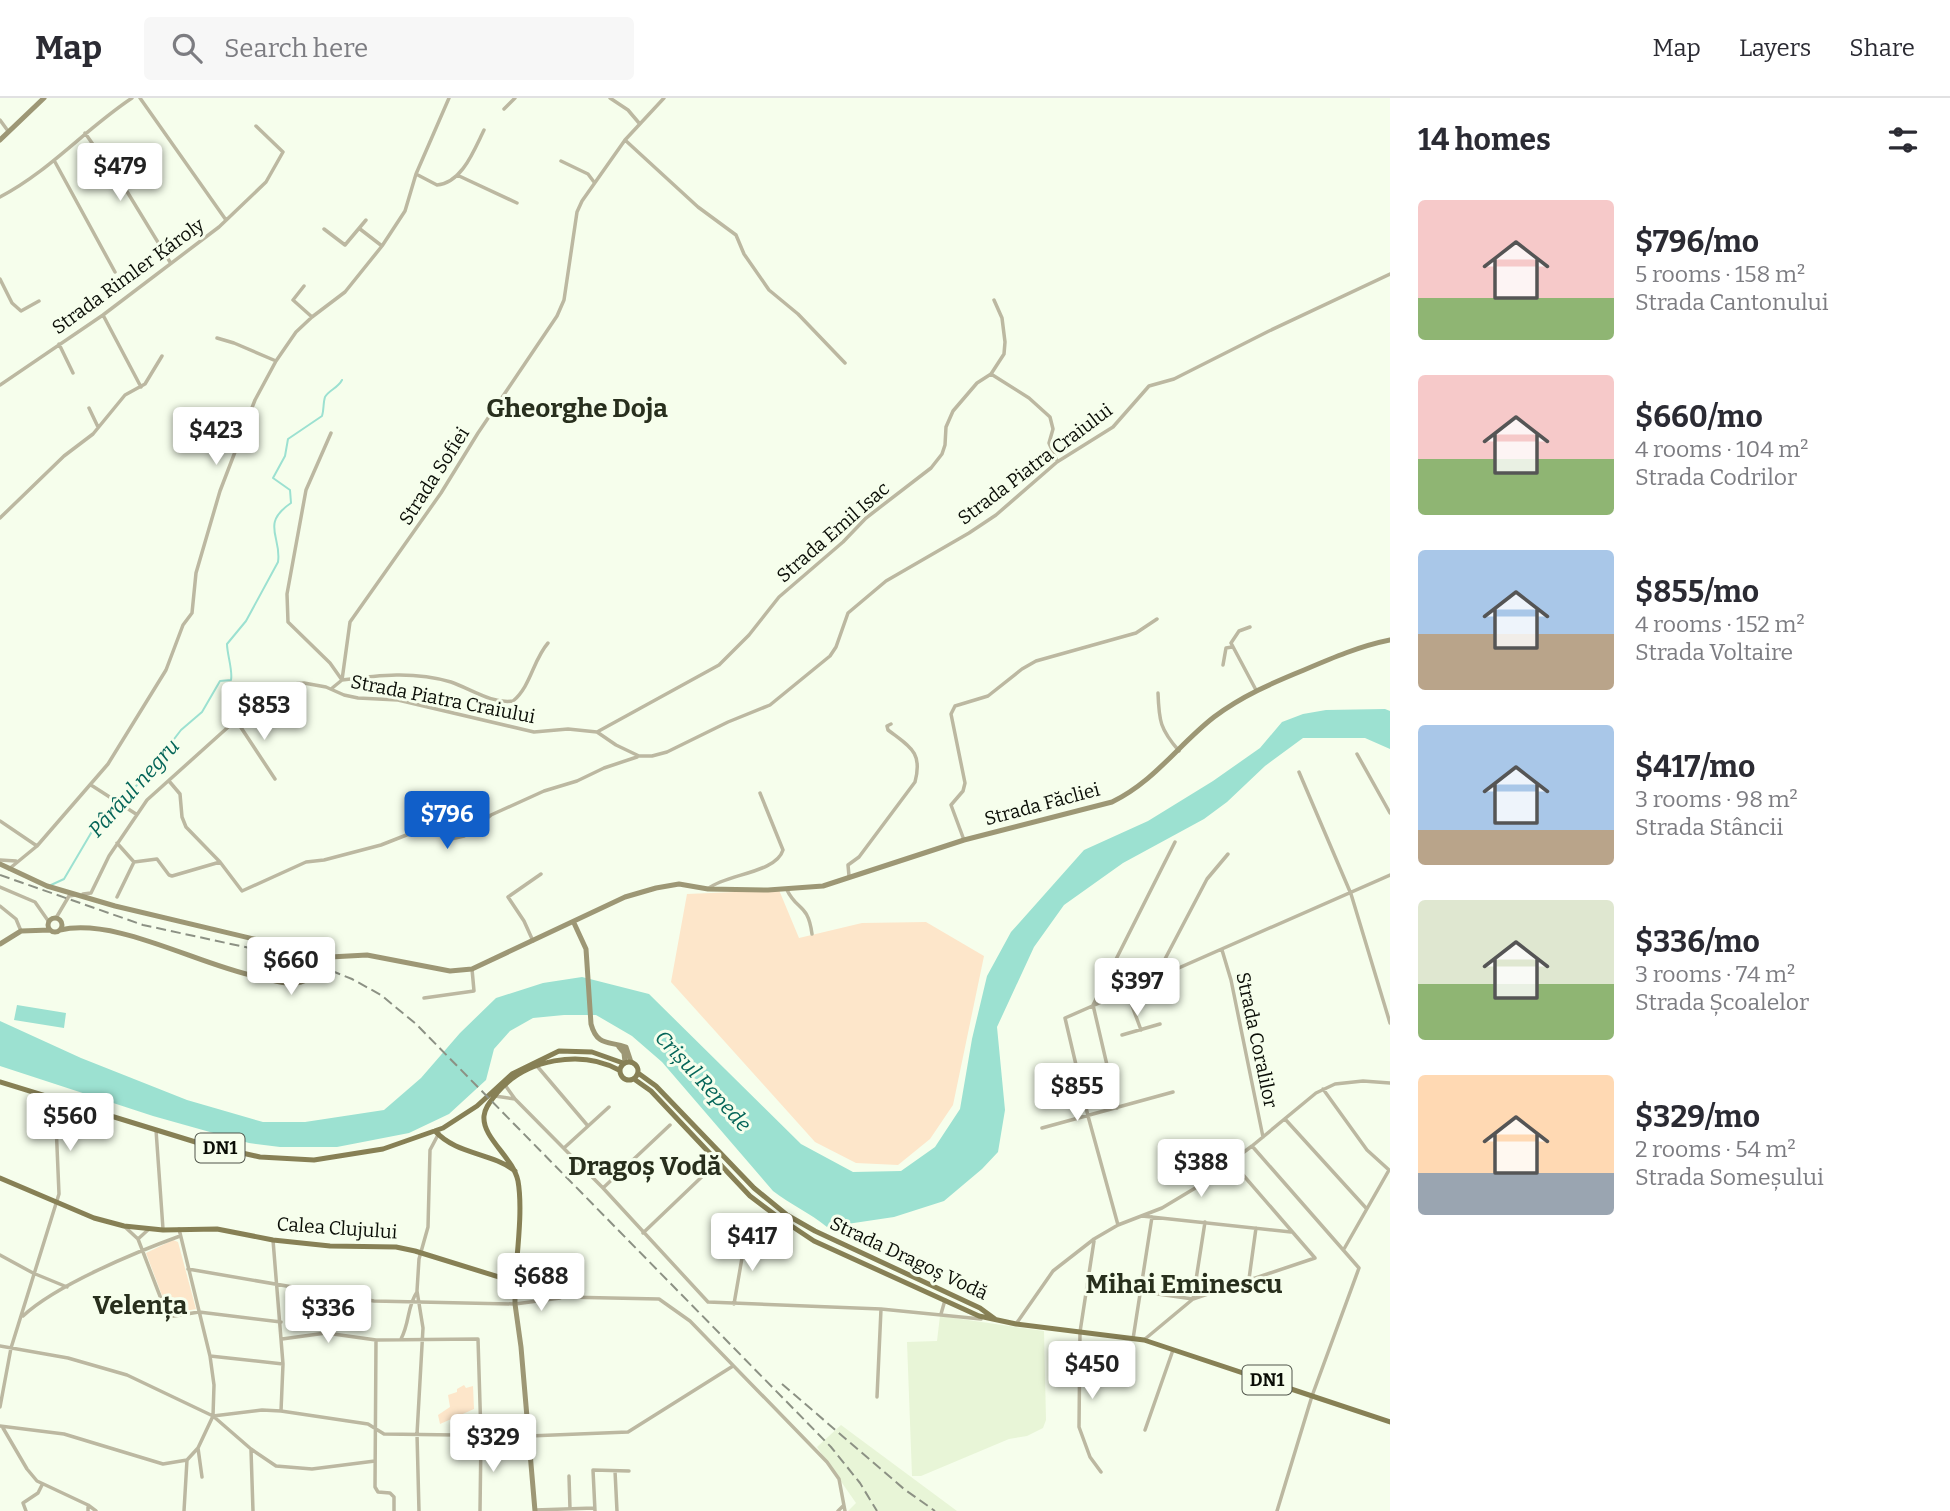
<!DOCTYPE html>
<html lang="en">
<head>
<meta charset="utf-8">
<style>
  :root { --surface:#fff; --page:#f7f7f7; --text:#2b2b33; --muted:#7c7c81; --line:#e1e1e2; --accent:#115fc9 }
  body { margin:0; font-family:Bitter,serif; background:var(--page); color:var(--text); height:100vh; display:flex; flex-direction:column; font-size:26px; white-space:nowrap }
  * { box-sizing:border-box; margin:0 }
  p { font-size:23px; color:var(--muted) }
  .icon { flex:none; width:38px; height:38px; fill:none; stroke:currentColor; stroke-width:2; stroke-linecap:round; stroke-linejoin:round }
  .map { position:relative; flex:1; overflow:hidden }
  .details { display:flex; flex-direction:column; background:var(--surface); width:560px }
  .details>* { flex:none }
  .price { position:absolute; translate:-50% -60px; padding:0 16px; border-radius:7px; background:#fff; color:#222; font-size:23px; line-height:46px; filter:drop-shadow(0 2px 4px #0008) }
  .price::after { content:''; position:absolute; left:50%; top:42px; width:21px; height:16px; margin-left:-10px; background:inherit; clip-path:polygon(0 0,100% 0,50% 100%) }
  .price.selected { background:var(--accent); color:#fff }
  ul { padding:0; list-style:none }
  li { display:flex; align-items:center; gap:21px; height:175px; padding:0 28px }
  li span { display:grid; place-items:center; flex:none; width:196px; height:140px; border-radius:7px; color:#555 }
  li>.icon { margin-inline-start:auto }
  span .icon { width:84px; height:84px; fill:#fffc; stroke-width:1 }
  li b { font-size:30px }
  h2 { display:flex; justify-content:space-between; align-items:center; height:84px; padding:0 28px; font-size:30px }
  header { display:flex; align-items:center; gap:42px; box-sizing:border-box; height:98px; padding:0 35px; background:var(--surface); border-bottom:2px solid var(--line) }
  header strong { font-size:33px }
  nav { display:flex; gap:38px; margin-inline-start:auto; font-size:24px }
  .search { width:490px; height:63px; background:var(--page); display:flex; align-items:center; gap:18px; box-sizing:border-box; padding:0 24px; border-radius:7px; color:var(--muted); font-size:26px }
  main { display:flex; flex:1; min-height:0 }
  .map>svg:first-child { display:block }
  .built { fill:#e8f5d7 }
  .green { fill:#fde6ca }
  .water { fill:#9ce1d1 }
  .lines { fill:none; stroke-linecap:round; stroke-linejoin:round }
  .stream { stroke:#9ce1d1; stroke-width:2 }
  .street { stroke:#bcb8a1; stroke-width:3.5 }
  .secondary { stroke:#9d9775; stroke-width:5 }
  .primary { stroke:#878055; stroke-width:5 }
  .rail { stroke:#8c9184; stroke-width:2; stroke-dasharray:10 5; stroke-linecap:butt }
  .labels { text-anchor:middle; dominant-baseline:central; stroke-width:6; stroke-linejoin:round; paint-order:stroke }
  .shield { fill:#f6feec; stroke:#51554b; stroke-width:2 }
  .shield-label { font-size:18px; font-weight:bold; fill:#0a0d06 }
  .street-label { font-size:19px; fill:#0a0d06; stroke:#f6feec }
  .water-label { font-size:21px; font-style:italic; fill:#046558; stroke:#f6feec }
  .district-label { font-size:26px; font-weight:bold; fill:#282f1d; stroke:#f6feec }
</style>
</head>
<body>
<header>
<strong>Map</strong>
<div class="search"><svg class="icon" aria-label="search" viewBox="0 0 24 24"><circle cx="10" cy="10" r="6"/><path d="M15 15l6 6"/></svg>Search here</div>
<nav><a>Map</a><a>Layers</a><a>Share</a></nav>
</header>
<main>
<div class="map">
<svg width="1390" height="1413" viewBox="0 0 1390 1413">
  <rect width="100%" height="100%" fill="#f6feec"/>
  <path class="built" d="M940,1218l104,15 2,89 -3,8 -16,8 -18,3 -88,37h-9l-5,-134 30,-1z
    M841,1327l116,86h-109l8,-8 -39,-56z"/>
  <path class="green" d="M779,792l20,48 63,-15 64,-1 58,34 -31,149 -23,34 -32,26 -42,-2 -41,-21 -144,-160 16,-88z
    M173,1142l5,2 18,67 -27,5 -23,-61z
    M464,1287l2,3 7,-2 1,23 -34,15 -2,-9 12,-8 -2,-12 9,-3v-3z"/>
  <path class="water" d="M1385,611l5,2v38l-25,-11h-62l-38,28 -38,36 -23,17 -81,44 -59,42 -30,42 -37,80 8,83 -7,42 -16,17 -38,32 -50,16 -67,10c-17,-14 -37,-23 -54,-36l-111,-129 -30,-26 -36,-21h-32l-31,3 -23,13 -16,18 -8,31 -37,34 -40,19 -72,14h-57l-31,-4 -96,-27 -153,-50v-45l81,37 106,42 76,22h42l79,-12 37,-32 39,-45 36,-35 47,-15 39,-6 67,17 152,150 52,28 48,-1 34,-24 25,-38 12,-70 15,-63 24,-44 73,-82 64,-29 65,-40 47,-33 22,-26 21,-8 23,-4z
    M17,907l49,8 -2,15 -50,-8z"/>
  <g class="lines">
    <path class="stream" d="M51,787l13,-6 30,-51 51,-51 36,-47 21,-18 18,-31 11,-1c2,-9 -4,-26 -4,-36l19,-23 32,-59c4,-25 -18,-38 13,-59l-1,-13 -17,-12 12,-22 3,-17 34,-23c2,-6 1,-13 3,-19 4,-7 13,-9 17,-17"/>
    <path class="street" d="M140,0l86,122
      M610,0l18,12 11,13
      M504,11l11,-11
      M0,22l8,11
      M85,35l14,20 10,9 61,100
      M625,42l73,67 38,28 8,19 25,36 29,24 47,49
      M561,63l27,13 6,8
      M55,64l60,110
      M416,76l21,11c25,-2 37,-35 47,-55
      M457,77l60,28
      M0,99c51,-27 84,-67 132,-99
      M324,131l21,16 21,-25
      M360,131l22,17
      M0,181l12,24 9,8 18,-10
      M304,188l-11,14 19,17
      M103,217l38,72
      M217,240l17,5 42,18
      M59,246l14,29
      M991,276l38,24 21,19 3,12 -4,14 8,18
      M0,287l103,-70 116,-88 47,-45 17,-30 -27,-26
      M89,310l9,19
      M331,335l-25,57 -19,104 1,28 42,41 12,17c37,-5 72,-9 109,2 20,7 41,22 62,19 18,-15 20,-41 35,-58
      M0,420l64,-62 29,-22 32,-39 20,-11 17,-28
      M1250,529l-11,4 -8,12 25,47
      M1223,567l3,-17 6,-1
      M331,591l11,-9 8,-58 91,-129 37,-60 79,-117 7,-16 13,-88 5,-11 43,-61 39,-42
      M1158,595c1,28 2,36 21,58
      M236,622l39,59
      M597,634l122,-67 30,-30 30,-38 64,-55 23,-24 65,-50 11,-14 3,-9 1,-18 7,-16 24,-28 14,-9 13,-20 1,-12 -3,-24 -8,-18
      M1357,656l33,59
      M1299,674l52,122 39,129
      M169,683l11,13 2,23 4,10 34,35 22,29 64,-29 18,-2 57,-15 28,-11 13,-3 12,1 17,7 13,-3 27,-21 53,-24 33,-10 27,-13 33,-11
      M91,687l45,29
      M0,723l37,25
      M964,742l-13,-35 12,-14 2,-8 -14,-69 4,-8 33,-10 34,-27 14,-8 100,-28 21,-14
      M117,745l17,19 23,-3 12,16 3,1 48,-14
      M0,762l16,1
      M9,771l28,-23 71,-82 58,-94 17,-45 9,-12 4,-40 24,-82 35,-91 21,-39 20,-29 16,-15 33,-25 37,-46 23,-35 11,-37 33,-76
      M849,778l-1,-11 11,-8 56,-75c8,-30 -5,-35 -27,-52l-1,-4 4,-2
      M0,789l35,15 14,20
      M709,790c18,-14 67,-15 74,-38l-23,-57
      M787,792c10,21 21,13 25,44
      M83,796l8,-1 18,-37 38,-56 109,-98 16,-11 21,-7 11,-1 22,4 18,8 14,3 40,2 136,32 34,-3 29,3 19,13 23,11h13l15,-4 61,-30 42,-17 60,-49 6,-9 12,-34 38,-32 83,-48 27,-18 61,-53 56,-35 36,-41 25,-7 95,-48 121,-57
      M117,799l17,-35
      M0,808l16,13 5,12
      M56,820l13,-22 6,-1
      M533,843l-9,-20 -16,-24 33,-23
      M1222,852l9,30 32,157
      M1155,880l52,-99 21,-25
      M1127,894l14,38
      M424,900l50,-7 -2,-22
      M1122,937l38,-11
      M537,968l51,60
      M1323,991l44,61 22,20
      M495,998l20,3 -10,-14
      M515,1001l88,89 105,114 173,7 100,10
      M1117,1010l-24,-103 82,-163
      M1285,1021l81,89
      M1042,1030l131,-36
      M156,1032l7,99
      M1252,1048l107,122 -47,128 -35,115
      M564,1050l45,-41
      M603,1090l67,-63
      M1142,1118l149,16
      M1118,1127l-30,-109 -23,-98 325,-143
      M125,1129l13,12 30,78 31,-5 82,10
      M643,1135l67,-64 4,-9
      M138,1141l11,-10
      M273,1142l10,124 -2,47
      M1094,1143l-14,91 -1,95 11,30 11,15
      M1344,1151l45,-79
      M0,1157l33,18 34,14
      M188,1171l186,32 141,3 45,-6
      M1249,1181l7,-51
      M515,1184l48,15 96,2 31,22 137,141 12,17 6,32
      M1087,1186l106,15
      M1193,1201l12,-77
      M734,1206l12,-69 5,-2 21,15
      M941,1216l4,-14
      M23,1218c33,-31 113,-64 157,-80
      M1016,1226l37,-53 41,-32 24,-14 44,-17 35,-21 55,-41 64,-53 19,-9 28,-3 27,2
      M282,1241l44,-6 50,7 102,-1 3,97 -1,75
      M401,1241c9,-17 6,-33 16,-47
      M1133,1241l19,-122
      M1145,1241l48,-40 122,-41 -84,-97
      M376,1242l-1,147 3,5 12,1 4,4v14
      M0,1248l68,12 59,17 86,41 38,33 25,17 36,3 63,-8
      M210,1258l73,8
      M877,1299l4,-88
      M0,1309l11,-59 48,-154 -4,-94
      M213,1318l49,-6 19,1 87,13 16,10 145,2 99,-4 105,-66
      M0,1328l64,8 99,30 24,-4 11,-12 15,-32 1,-31 -4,-29 -31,-127
      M3,1330l24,41 10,12 51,24v6
      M1145,1332l28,-80
      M198,1350l4,29
      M251,1352l2,61
      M615,1373l2,40
      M569,1378l1,33
      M88,1407l8,6
      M535,1412l59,-2
      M26,1413l-3,-8 15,-10 4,-8
      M184,1413l3,-51
      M419,1413l-2,-77 6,-106 -6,-37 2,-32 9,-32 2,-77 9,-17
      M595,1413l-2,-41 36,1
      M838,1413l5,-5"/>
    <path class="secondary" d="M0,42l44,-42
      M0,766l47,22 68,20 215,51 37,-2 83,16 22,-2 153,-72 31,-9 23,-4 29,5 60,1 55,-4 141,-46 148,-38c43,-21 66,-57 102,-85 28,-21 58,-34 90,-47 28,-12 56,-24 86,-30
      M48 827a7 7 0 1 1 14 0a7 7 0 1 1-14 0Z
      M574,825l12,26 5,75c6,22 17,17 35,23l5,15
      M60,832c57,-13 140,36 199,47 11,2 26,8 37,6 15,-2 25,-15 34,-26
      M0,846l21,-13 29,-1
      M619,949l5,6 1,9
      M515,1184v22l6,43 14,164"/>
    <path class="primary" d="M620 973a9 9 0 1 1 18 0a9 9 0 1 1-18 0Z
      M638,975l18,13 98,102 33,27 28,16 165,77 15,11
      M634,981l17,12 99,105 28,21 36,24 165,75 37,8 128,16 246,82
      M0,984l202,62 58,13 54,3 69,-11 60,-21 34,-22 35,-32 47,-23 33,1 31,11
      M435,1033c22,24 56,21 80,40
      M0,1080l94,40 30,8 39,4 54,-1 56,11 57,6 66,1 19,4 100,31c2,-29 8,-73 3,-101 -5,-24 -36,-43 -34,-65 1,-10 8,-16 13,-23 28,-34 84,-44 122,-23"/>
    <path class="rail" d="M0,777l143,50 153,33 21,7 35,14 29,16 35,29 415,423 29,36 17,28
      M782,1286l122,105 31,22"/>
  </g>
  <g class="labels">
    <g class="shield">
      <rect x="195.5" y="1035.5" width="49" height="29" rx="5"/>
      <rect x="1242.5" y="1267.5" width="49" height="29" rx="5"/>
    </g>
    <g class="shield-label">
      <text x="220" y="1050">DN1</text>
      <text x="1267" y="1282">DN1</text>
    </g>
    <g class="street-label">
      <text transform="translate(128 178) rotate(-36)">Strada Rimler Károly</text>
      <text transform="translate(1035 366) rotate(-37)">Strada Piatra Craiului</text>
      <text transform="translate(434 378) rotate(-57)">Strada Sofiei</text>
      <text transform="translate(833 434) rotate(-41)">Strada Emil Isac</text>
      <text transform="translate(443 601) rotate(11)">Strada Piatra Craiului</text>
      <text transform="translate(1042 706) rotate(-15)">Strada Făcliei</text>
      <text transform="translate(1257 942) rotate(78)">Strada Coralilor</text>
      <text transform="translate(337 1130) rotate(4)">Calea Clujului</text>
      <text transform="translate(909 1160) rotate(25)">Strada Dragoș Vodă</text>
    </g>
    <g class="water-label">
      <text transform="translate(134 690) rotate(-48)">Pârâul negru</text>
      <text transform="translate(703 983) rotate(47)">Crișul Repede</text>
    </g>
    <g class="district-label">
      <text x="577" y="310">Gheorghe Doja</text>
      <text x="645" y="1068">Dragoș Vodă</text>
      <text x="1184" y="1186">Mihai Eminescu</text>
      <text x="140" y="1207">Velența</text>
    </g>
  </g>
</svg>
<b class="price" style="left:120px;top:105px">$479</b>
<b class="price" style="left:216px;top:369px">$423</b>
<b class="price" style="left:264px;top:644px">$853</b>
<b class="price selected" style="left:447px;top:753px">$796</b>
<b class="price" style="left:291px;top:899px">$660</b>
<b class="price" style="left:1137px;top:920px">$397</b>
<b class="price" style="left:1077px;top:1025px">$855</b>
<b class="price" style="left:70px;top:1055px">$560</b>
<b class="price" style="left:1201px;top:1101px">$388</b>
<b class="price" style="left:752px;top:1175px">$417</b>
<b class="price" style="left:541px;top:1215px">$688</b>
<b class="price" style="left:328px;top:1247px">$336</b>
<b class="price" style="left:1092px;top:1303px">$450</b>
<b class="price" style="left:493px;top:1376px">$329</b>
</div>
<section class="details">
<h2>14 homes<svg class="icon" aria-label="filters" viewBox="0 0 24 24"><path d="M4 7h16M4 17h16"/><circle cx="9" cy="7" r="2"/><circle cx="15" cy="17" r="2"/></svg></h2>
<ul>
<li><span style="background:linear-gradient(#f6c9c9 70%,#8fb573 0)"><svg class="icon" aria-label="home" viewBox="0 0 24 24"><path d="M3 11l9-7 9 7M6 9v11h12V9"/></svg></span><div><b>$796/mo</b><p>5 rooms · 158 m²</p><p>Strada Cantonului</p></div></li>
<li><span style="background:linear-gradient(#f6c9c9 60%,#8fb573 0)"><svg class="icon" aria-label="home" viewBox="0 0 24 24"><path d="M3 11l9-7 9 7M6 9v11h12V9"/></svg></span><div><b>$660/mo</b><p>4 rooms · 104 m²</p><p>Strada Codrilor</p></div></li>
<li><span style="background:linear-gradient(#a9c7e8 60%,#b9a48a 0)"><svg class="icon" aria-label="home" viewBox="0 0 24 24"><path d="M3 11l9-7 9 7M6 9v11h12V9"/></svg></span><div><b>$855/mo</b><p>4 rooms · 152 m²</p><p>Strada Voltaire</p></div></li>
<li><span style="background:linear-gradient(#a9c7e8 75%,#b9a48a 0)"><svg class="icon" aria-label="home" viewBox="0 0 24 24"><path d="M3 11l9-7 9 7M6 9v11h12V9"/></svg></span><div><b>$417/mo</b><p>3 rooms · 98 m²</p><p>Strada Stâncii</p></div></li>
<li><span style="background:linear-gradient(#dfe7d0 60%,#8fb573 0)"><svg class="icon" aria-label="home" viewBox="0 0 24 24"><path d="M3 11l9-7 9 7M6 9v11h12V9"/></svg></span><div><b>$336/mo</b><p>3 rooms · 74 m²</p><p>Strada Școalelor</p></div></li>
<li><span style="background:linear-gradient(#ffd9b3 70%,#9aa5b1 0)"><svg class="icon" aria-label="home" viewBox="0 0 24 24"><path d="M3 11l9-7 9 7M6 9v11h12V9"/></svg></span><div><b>$329/mo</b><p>2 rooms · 54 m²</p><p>Strada Someșului</p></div></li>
</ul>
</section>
</main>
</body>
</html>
